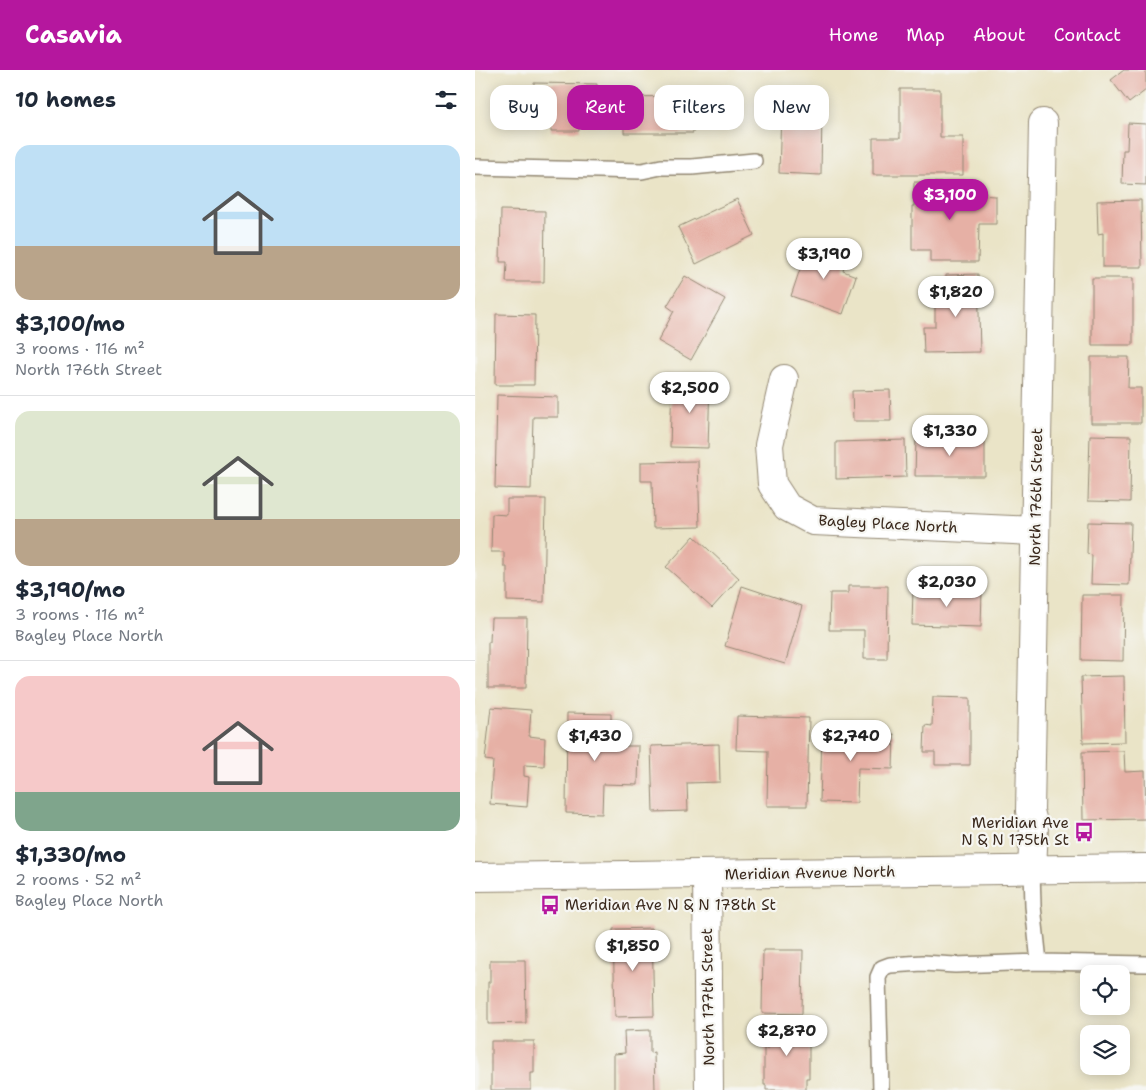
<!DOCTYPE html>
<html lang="en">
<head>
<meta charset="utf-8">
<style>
  :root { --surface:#fff; --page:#f6f6f7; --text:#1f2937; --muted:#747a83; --line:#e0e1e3; --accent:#b5179e }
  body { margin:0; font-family:"Shantell Sans",sans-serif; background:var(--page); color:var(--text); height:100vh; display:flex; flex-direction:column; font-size:19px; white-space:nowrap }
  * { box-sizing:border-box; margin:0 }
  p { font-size:16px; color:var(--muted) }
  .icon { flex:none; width:28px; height:28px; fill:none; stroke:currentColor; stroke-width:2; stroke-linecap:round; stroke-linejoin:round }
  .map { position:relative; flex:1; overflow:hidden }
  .details { display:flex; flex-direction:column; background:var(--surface); width:475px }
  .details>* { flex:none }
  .top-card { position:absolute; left:15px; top:15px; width:475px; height:45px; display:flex; gap:10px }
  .tools { position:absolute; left:605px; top:895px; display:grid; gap:10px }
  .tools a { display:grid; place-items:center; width:50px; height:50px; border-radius:10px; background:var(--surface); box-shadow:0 2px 12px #0003; font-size:25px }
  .price { position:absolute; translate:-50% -42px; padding:0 11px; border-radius:18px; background:#fff; color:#222; font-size:16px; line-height:32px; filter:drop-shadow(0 1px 2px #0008) }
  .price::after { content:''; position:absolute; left:50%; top:30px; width:15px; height:11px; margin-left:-8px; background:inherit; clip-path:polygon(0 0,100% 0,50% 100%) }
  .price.on { background:var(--accent); color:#fff }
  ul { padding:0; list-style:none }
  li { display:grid; align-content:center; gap:10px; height:265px; padding:0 15px }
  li+li { border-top:1px solid var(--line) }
  li span { display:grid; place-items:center; height:155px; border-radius:15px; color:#555 }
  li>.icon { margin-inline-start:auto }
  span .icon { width:90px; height:90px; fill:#fffc; stroke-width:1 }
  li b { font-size:21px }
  h2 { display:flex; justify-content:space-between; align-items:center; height:60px; padding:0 15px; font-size:21px }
  .tag { padding:0 18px; border-radius:15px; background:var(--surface); box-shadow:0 2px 12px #0003; font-size:18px; line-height:45px }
  .tag.on { background:var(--accent); color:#fff }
  header { display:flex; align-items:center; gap:30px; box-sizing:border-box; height:70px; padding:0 25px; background:var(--accent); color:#fff }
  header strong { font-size:24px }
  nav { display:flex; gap:28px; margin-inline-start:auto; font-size:18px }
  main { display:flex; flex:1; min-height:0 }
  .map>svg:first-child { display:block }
  .building { fill:#e6b0a5 }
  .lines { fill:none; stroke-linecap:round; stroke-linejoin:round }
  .service-casing { stroke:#928772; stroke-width:18 }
  .minor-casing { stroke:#928772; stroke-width:30 }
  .tertiary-casing { stroke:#928772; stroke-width:30 }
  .service { stroke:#fff; stroke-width:15 }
  .minor { stroke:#fff; stroke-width:28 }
  .tertiary { stroke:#fff; stroke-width:28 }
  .labels { text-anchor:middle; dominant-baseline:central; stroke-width:4.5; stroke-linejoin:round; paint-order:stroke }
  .street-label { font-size:15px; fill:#3b2a1e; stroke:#f6f6f2 }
  .poi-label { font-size:15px; fill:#3b2a1e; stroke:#f6f6f2; text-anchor:end }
</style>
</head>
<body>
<header>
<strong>Casavia</strong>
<nav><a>Home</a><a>Map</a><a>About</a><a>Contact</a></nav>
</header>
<main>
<section class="details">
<h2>10 homes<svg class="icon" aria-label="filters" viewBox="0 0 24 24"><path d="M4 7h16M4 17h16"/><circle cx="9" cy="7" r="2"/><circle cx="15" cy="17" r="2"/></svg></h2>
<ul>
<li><span style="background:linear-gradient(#bfe0f5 65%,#b9a48a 0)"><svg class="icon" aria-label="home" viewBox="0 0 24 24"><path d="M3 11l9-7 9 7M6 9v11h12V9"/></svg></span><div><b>$3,100/mo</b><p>3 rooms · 116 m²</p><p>North 176th Street</p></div></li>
<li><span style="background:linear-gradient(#dfe7d0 70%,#b9a48a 0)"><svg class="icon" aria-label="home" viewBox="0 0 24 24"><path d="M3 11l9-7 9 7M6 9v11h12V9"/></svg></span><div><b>$3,190/mo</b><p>3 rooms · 116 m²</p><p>Bagley Place North</p></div></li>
<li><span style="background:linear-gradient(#f6c9c9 75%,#7fa58c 0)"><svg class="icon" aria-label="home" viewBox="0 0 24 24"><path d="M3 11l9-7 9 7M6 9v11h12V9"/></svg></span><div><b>$1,330/mo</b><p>2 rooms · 52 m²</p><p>Bagley Place North</p></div></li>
</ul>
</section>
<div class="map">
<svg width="671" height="1020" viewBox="0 0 671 1020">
  <rect width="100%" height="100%" fill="#f6f6f2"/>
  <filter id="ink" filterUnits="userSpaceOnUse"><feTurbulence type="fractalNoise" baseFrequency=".02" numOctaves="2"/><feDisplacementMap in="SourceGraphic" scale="10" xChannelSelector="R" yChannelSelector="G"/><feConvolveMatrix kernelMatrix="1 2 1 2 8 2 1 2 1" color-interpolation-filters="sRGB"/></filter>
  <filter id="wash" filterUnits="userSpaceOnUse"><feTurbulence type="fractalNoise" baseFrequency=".0096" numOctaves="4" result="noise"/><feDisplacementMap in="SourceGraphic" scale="20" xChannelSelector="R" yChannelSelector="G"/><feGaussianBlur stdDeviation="1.12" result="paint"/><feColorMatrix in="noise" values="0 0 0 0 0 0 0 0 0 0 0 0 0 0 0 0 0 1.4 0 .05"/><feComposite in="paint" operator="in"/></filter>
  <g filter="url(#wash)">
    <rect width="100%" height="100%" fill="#eae4c7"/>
    <g id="blocks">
      <path class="building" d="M649,0h22v20l-17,13 -18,-23z
        M59,13l63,1 -1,33h-17v14h-28v-13h-18z
        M425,19h40v48h23v38h-90v-37h27z
        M217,26l1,37h-69v-36z
        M306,41l41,1 -1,63 -42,-2z
        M653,53l18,1v61l-24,-1 1,-34h4z
        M439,112l48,1v9l14,1v2l20,1v28h-17l-1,38h-48v-12h-18v-44h2z
        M262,129l17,36 -58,29 -18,-37z
        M666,130l1,67h-39v-34l-5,1 -1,-33z
        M26,140l44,1 -1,71h-38l1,-20h-7z
        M333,175l39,13 -4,13 13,5 -13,38 -52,-18z
        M503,204l2,78 -56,1 -1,-26h12v-25h11v-27z
        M210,206l40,23 -34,61 -33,-19 16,-30 -7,-5z
        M617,208h41v67h-41z
        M21,244l39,1 -1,70h-39z
        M616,287h38l-1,31h13v35h-50z
        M197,310l38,1 -2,67 -38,-1z
        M415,320l1,31h-38l-1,-30z
        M22,325l61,2v20h-25l-2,72 -36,-1z
        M615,365l41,1 -1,66 -42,-1z
        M441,368l69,1v37h-70z
        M430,370l1,37 -70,2v-37z
        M223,391l2,66 -47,1 -1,-47h-11v-19z
        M32,429h39l-2,103 -37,-1v-34h-3v-15h-13l1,-38 15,1z
        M613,452l43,1 -2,62 -38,-1 1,-29 -5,-1z
        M219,466l45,42 -27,30 -46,-41z
        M267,516l60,20 -17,58 -60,-18z
        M373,516h40l-1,73h-23v-29h-35l1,-37h18z
        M438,518l69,2 -1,37 -69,-2z
        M607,525h42l-1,66 -42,-1z
        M16,548h36l-1,70h-38v-46h2z
        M649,606l1,66 -42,1 -2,-66z
        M458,627l37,1v67h-35v-13h-11l1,-27 7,1z
        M16,637l40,3 -2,26 16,2 -1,28 -20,-1v11l5,1 -2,30 -37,-3 3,-43 -8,-1z
        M92,643l44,1v32h28l-1,39 -35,-1 -1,30 -36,-1z
        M262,646l72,2 -2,88h-40l1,-55 -32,-1z
        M347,663l72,1 -1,35 -35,-1 -1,35 -37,-1z
        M244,674l1,38 -33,1 1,28 -35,1 -2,-66z
        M649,681l1,21 20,-1 1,48 -63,1 -1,-68z
        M177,858l2,88 -39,1 -2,-88z
        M288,880h40l-1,64 -40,-1z
        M15,890h35l1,63 -38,1v-42h2z
        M293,955h43v20h-2v33h-3v12h-40v-5h-2v-37h4z
        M175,960v23l4,-1 1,38h-41v-36l11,-1 -1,-22z
        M16,971h43v32h-3v17h-40z"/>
    </g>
  </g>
  <g filter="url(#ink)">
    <use href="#blocks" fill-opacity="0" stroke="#928772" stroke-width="1"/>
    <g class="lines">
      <defs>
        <path id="service" d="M0,97l167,4 19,-4h31l62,-6
          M557,800l1,36 6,56
          M406,1020l-3,-113 4,-9 8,-3 33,-2 32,2 84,-3 107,2"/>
        <path id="minor" d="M309,309l-15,66 3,39 15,23 26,14 222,10
          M557,800l2,-44 -4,-15 13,-688
          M232,804l2,216"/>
        <path id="tertiary" d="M0,807l671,-9"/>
      </defs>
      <use href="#service" class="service-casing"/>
      <use href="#minor" class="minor-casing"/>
      <use href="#tertiary" class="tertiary-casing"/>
      <use href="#service" class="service"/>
      <use href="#minor" class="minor"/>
      <use href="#tertiary" class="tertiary"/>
    </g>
  </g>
  <defs>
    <symbol id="bus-bare" viewBox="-9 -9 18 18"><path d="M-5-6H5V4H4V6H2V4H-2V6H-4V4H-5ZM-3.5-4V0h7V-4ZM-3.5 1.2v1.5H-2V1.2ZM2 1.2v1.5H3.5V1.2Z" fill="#b5179e" stroke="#f6f6f2" stroke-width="2.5" paint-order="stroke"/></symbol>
  </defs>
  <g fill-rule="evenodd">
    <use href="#bus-bare" x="595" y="748" width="28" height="28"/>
    <use href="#bus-bare" x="61" y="821" width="28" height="28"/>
  </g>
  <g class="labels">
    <g class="street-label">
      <text transform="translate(561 427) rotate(-89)">North 176th Street</text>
      <text transform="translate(413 454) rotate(3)">Bagley Place North</text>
      <text transform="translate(335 803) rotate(-1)">Meridian Avenue North</text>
      <text transform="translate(233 927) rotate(-91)">North 177th Street</text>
    </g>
    <g class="poi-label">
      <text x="594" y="753">Meridian Ave<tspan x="594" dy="17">N &amp; N 175th St</tspan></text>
      <text x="90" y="835" text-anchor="start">Meridian Ave N &amp; N 178th St</text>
    </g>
  </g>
</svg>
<div class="tools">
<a><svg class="icon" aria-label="locate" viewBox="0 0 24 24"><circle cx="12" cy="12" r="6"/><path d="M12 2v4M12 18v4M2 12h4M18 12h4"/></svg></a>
<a><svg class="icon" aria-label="layers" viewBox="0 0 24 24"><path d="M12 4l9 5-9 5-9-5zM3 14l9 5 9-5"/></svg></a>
</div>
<b class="price on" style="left:475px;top:151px">$3,100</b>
<b class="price" style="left:349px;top:210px">$3,190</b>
<b class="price" style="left:481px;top:248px">$1,820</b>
<b class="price" style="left:215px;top:344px">$2,500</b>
<b class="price" style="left:475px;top:387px">$1,330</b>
<b class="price" style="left:472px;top:538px">$2,030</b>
<b class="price" style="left:120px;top:692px">$1,430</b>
<b class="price" style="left:376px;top:692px">$2,740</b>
<b class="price" style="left:158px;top:902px">$1,850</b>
<b class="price" style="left:312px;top:987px">$2,870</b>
<div class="top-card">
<a class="tag">Buy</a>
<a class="tag on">Rent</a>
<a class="tag">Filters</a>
<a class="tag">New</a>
</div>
</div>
</main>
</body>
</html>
